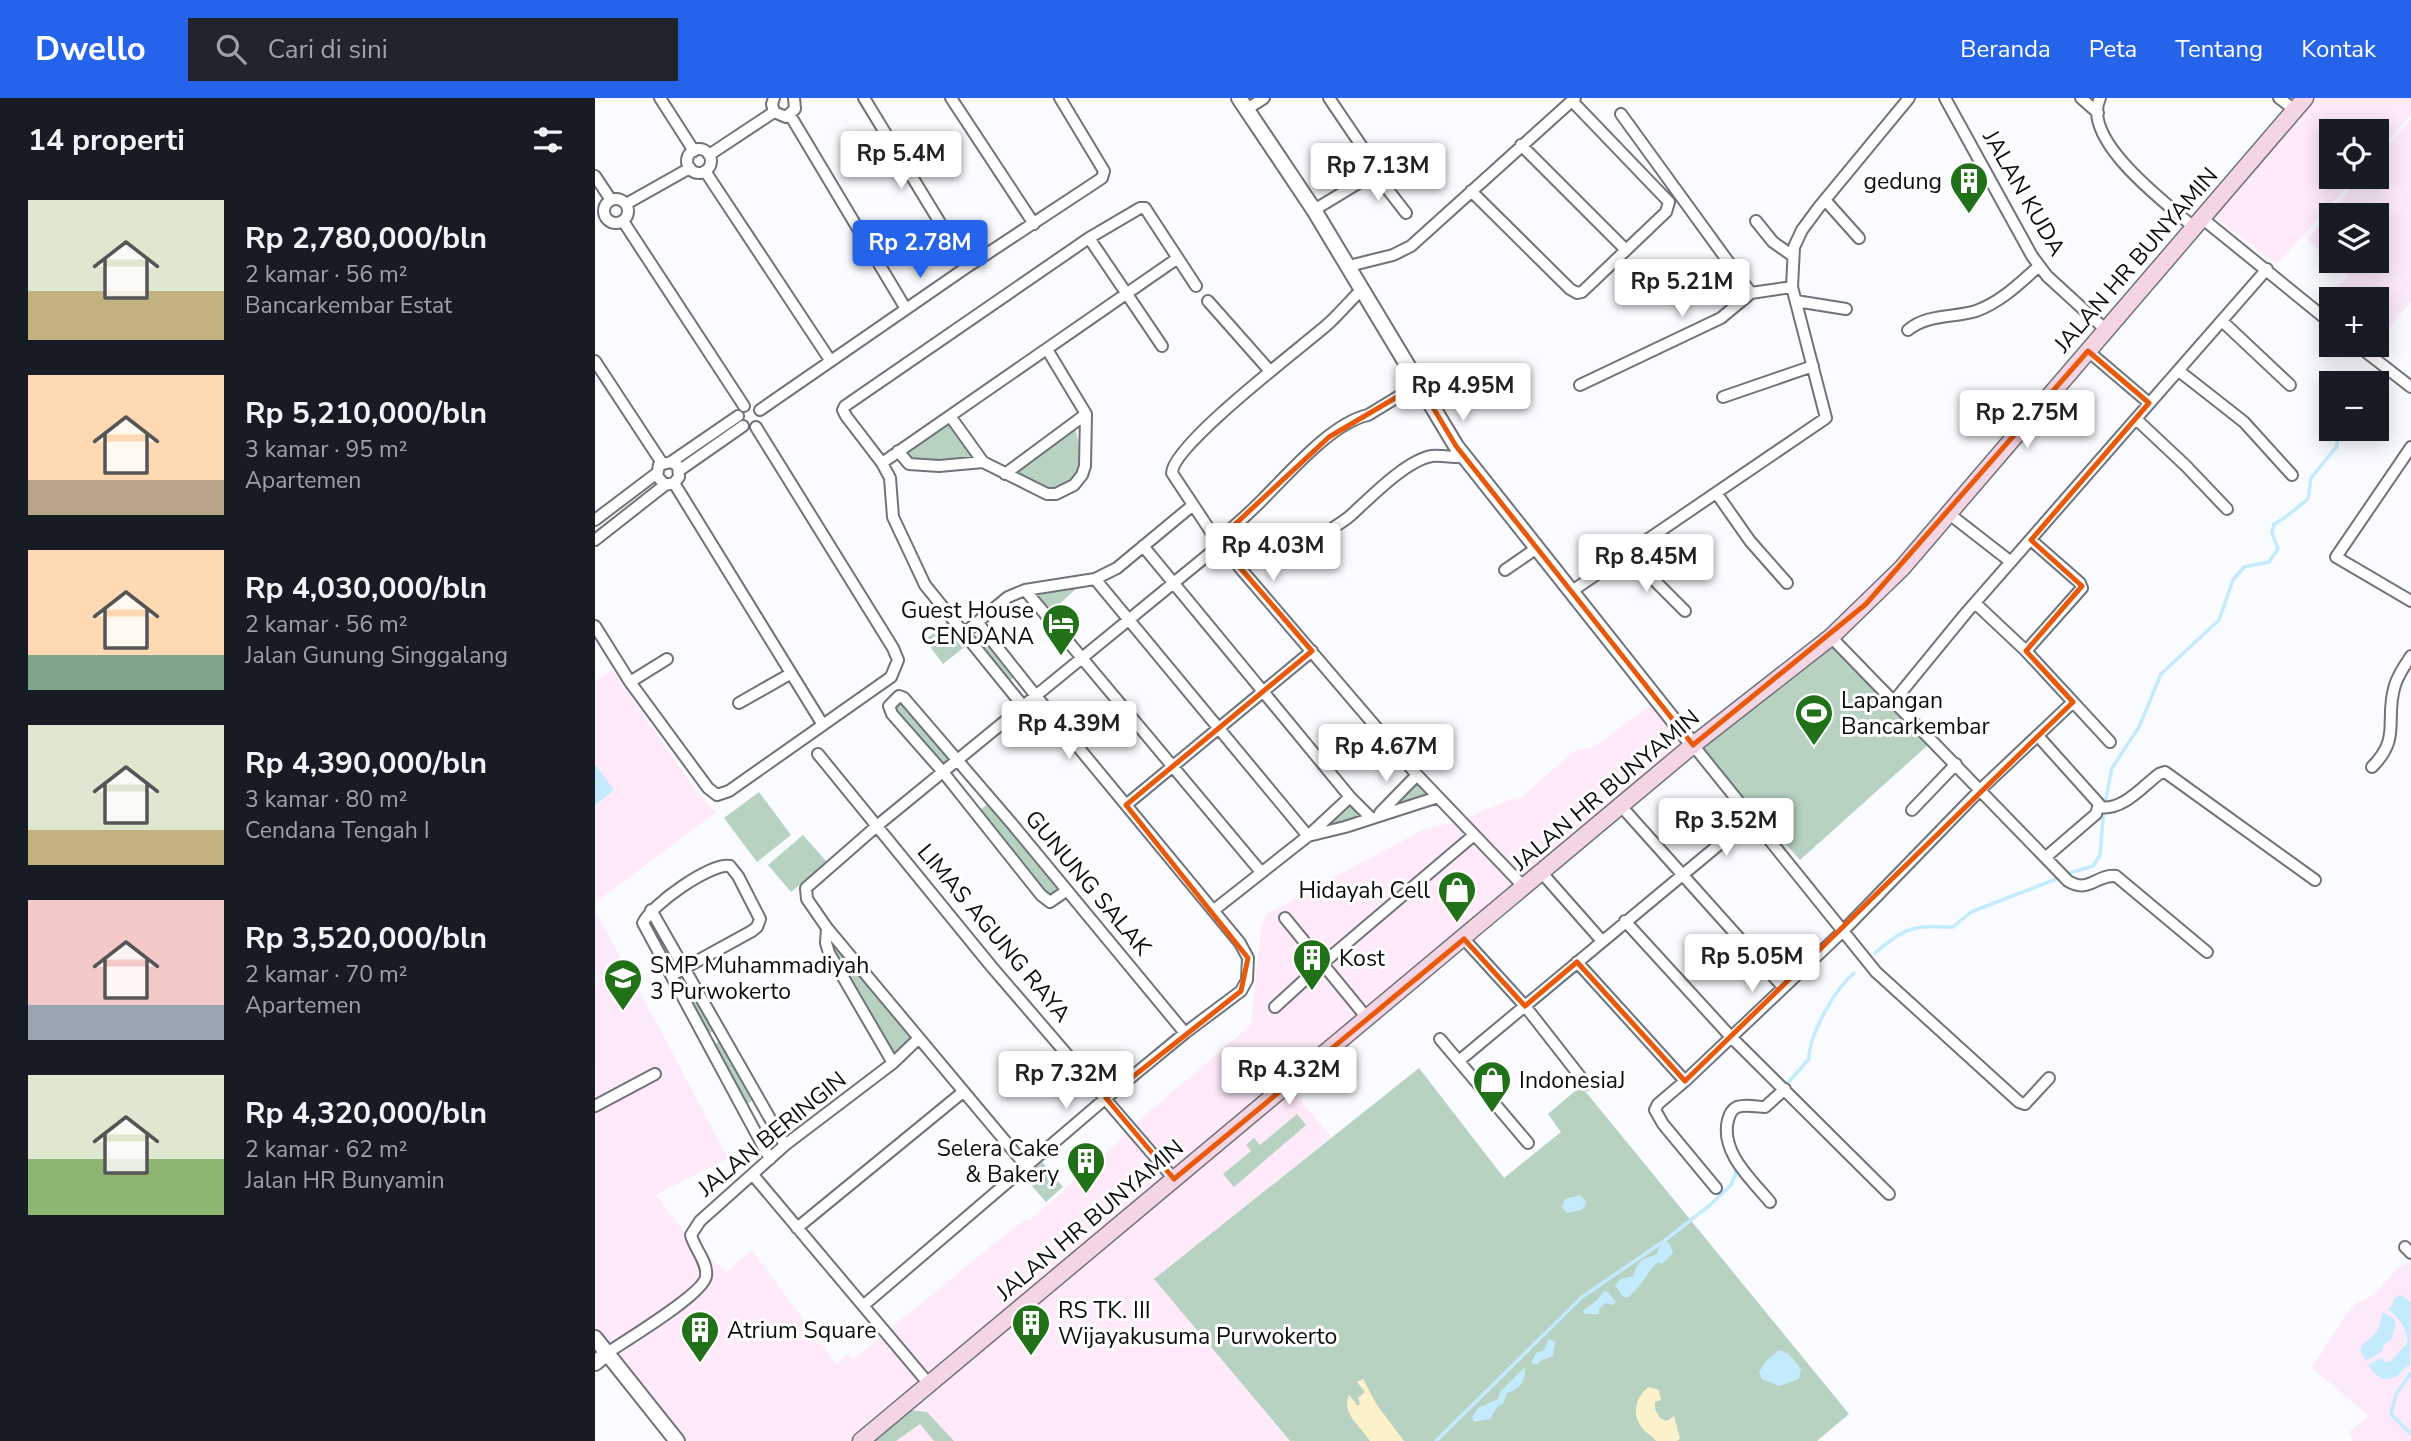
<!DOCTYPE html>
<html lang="id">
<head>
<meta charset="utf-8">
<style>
  :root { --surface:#171b24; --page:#20242c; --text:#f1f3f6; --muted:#9ea1a6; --accent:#2563eb }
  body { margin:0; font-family:"Nunito Sans",sans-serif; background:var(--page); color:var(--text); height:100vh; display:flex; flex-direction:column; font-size:26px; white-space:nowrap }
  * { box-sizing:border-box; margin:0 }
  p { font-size:23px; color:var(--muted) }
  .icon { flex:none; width:38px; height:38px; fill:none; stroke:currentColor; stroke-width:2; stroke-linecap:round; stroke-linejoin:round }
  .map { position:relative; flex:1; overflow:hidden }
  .side { display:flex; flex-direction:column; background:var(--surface); width:595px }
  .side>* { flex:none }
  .tools { position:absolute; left:1724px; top:21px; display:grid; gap:14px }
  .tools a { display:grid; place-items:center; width:70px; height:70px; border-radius:0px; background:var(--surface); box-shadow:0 4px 18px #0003; font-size:35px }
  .price { position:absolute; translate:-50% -60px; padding:0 16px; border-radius:7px; background:#fff; color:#222; font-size:23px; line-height:46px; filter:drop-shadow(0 2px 4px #0008) }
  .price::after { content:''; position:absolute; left:50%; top:42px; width:21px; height:16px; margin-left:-10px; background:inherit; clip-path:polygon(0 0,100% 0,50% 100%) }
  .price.on { background:var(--accent); color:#fff }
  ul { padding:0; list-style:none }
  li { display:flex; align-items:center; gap:21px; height:175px; padding:0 28px }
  li span { display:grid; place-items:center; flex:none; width:196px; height:140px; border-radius:0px; color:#555 }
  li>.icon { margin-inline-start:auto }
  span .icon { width:84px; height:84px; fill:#fffc; stroke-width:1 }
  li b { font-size:30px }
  h2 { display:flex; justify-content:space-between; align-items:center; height:84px; padding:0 28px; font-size:30px }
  header { display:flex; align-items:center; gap:42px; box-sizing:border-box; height:98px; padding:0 35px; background:var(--accent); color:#fff }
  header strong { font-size:33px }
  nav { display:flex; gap:38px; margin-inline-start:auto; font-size:24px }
  .search { width:490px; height:63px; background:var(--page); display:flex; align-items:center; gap:18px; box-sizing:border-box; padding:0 24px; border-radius:0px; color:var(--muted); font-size:26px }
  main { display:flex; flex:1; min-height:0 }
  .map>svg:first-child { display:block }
  .commercial { fill:#feeaf9 }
  .education { fill:#fceafb; fill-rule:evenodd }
  .green { fill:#b8d2c2 }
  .sand { fill:#fbf1cb }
  .water { fill:#c4eafe }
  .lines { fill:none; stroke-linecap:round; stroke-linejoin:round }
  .stream { stroke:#c4eafe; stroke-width:3.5 }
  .minor-casing { stroke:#70737a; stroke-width:14 }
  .tertiary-casing { stroke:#70737a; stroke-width:18 }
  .secondary-casing { stroke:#70737a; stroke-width:19 }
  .minor { stroke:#fff; stroke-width:10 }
  .tertiary { stroke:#fff; stroke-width:14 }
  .secondary { stroke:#f4d5e3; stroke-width:16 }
  .marked { fill:none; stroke:#e8590c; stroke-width:5; stroke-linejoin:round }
  .labels { text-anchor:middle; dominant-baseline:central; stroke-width:6; stroke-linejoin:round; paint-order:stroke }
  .poi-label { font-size:23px; fill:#0c0d0f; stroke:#fff; text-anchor:start }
  .street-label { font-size:23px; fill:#0c0d0f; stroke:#fff }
</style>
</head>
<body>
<header>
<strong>Dwello</strong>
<div class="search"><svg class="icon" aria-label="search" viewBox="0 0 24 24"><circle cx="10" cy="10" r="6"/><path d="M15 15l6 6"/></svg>Cari di sini</div>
<nav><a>Beranda</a><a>Peta</a><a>Tentang</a><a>Kontak</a></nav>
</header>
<main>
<section class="side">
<h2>14 properti<svg class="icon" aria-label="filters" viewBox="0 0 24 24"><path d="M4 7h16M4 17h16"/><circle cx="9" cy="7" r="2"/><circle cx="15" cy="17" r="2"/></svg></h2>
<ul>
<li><span style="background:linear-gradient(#dfe7d0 65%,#c2b280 0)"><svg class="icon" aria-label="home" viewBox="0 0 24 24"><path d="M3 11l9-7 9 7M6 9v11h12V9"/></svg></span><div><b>Rp 2,780,000/bln</b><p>2 kamar · 56 m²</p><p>Bancarkembar Estat</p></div></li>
<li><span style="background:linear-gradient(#ffd9b3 75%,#b9a48a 0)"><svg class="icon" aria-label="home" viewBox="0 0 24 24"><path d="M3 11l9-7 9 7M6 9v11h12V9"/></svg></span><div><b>Rp 5,210,000/bln</b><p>3 kamar · 95 m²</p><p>Apartemen</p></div></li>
<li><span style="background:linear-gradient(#ffd9b3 75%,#7fa58c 0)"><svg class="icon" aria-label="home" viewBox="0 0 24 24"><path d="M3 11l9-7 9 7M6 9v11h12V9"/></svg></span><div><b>Rp 4,030,000/bln</b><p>2 kamar · 56 m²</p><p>Jalan Gunung Singgalang</p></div></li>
<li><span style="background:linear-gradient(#dfe7d0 75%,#c2b280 0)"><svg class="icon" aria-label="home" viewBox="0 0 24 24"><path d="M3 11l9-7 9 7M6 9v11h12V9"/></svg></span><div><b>Rp 4,390,000/bln</b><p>3 kamar · 80 m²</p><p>Cendana Tengah I</p></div></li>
<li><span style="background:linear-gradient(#f6c9c9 75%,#9aa5b1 0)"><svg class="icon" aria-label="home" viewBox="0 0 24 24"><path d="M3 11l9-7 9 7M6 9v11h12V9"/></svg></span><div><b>Rp 3,520,000/bln</b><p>2 kamar · 70 m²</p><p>Apartemen</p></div></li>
<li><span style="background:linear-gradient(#dfe7d0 60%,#8fb573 0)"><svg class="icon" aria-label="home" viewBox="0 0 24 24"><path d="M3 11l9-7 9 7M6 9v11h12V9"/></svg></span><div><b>Rp 4,320,000/bln</b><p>2 kamar · 62 m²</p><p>Jalan HR Bunyamin</p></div></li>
</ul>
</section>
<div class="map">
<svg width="1816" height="1343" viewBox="0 0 1816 1343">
  <rect width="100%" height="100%" fill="#f9fbfe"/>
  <path class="commercial" d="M1719,0h97v17l-34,38v-22h-46v46h25l-79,87 -65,-49z
    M17,572l85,122 19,20 -121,91v-222z
    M1062,602l36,45 -405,340 43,52 -176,142 134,162h-611l-83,-103v-428l133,248 -72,37 34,44 36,33 26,-22 85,115 10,-11 6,5 154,-126 19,-14 4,1 93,-83 20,-20 108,-92 10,-97 6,-15 20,-9 16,-13 31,-14 89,-47 38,-10 51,-21 4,-2 2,3 56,-49 17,-3 10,-6z"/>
  <path class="education" d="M1816,21v183l-34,38v-41h-46v5l-5,-4 22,-24 -41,-36 54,-63h16v-18zM1736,117h46v46h-46z
    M0,814l65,117 40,77 -65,31 -37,-73 -3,1v-71l13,-8 -13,-25z
    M1816,1163v180h-58l-4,-9 20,-16 -57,-48 34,-54 12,-12 16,-7 23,-26z"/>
  <path class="green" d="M354,323l25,36 -58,4 -10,-10z
    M480,328c3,17 13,44 -3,57 -5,4 -15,5 -22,7l-37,-17z
    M483,489l-28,26 -19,-22z
    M353,523l19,24 -24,19 -18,-24z
    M384,536l36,43 -8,5 -34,-42z
    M1233,536l100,111 -128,115 -100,-111z
    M309,603l48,58 -10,9 -49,-58z
    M821,683l11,13 -29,11 -3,-5z
    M164,694l32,43 -34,27 -33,-44z
    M754,703l14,17 -30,11 -7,-8z
    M394,705l72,86 -13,10 -71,-87z
    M208,737l24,27 -36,30 -23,-27z
    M57,819l25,50 -4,3 -27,-49z
    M235,839l83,102 -19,19 -64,-110z
    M87,879l33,54 -9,3 -28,-53z
    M124,944l33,59 -7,4 -32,-60z
    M824,970l85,110 57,-46 -13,-18 33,-28 268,328 -32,27h-527l-136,-162z
    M702,1016l9,11 -72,62 -11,-13 28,-23 -5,-6 8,-7 6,7z
    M447,1064l21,25 -17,15 -21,-24z
    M314,1312l18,2 27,29h-20l-14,-17 -24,17h-29z"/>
  <path class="sand" d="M768,1281l14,26 27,36h-34c-9,-15 -29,-27 -21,-46l9,11 2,-2 -2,-6 7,-6 -8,-10z
    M1054,1289l10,3 2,10 -6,2v7l5,9 7,3 7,-5 6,22 -3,3h-21c-4,-6 -9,-7 -13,-12 -12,-14 -8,-32 6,-42z"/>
  <path class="water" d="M1,667l18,25 -19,15v-39z
    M985,1097l6,6 -1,5 -4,4 -14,3 -5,-6 3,-8z
    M1070,1143l5,3 3,9 -11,11 -4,-2c-12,11 -18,27 -31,36l-5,-2 -7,-11 6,-6 12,-3c6,-18 9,-16 24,-22l2,-6z
    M1009,1193l4,1 8,10 -4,3 -7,-2 -6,6v5h-15l-1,-3 14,-11z
    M1806,1197l10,7 -1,63c-7,3 -7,7 -13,11 -13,8 -22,0 -29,-11l13,-7 4,4 6,-1 17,-19c-2,-15 -9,-24 -20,-33l5,-4 1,-6z
    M1788,1214l11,7 2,6 -5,15 -7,4 -2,7 -16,10 -6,-11 3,-6 14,-12z
    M954,1241l6,3 -2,14 -13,5 -3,4 -6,-2 5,-10 8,-3z
    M1184,1252l10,4 12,15 -2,10 -20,7 -17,-7 -3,-7 7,-11z
    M930,1269c0,14 -4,22 -18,26l-4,11 -6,3 -7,12 -16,3 -2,-5 6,-9 20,-9 2,-7z"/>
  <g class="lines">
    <path class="stream" d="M1475,775l23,-7 7,-11 4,-47 8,-40 27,-41 22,-53 58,-54 14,-40 11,-13 25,-5 9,-13 -6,-16 2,-9 9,-5 25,-20 3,-21 26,-32 2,-17
      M1280,855c31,-27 38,-27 78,-26l18,-15 85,-33
      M1191,987l23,-26c0,-25 26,-70 45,-86
      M1816,1275l-15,21 -5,20 20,20
      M841,1343l146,-144 82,-56 46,-36 21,-20 5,-12 -1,-6"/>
    <defs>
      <path id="minor" d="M65,0l34,53
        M179,0l-2,6 2,8 12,5 9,-8 -1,-11
        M269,0l103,169
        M356,0l83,126
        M1350,0l87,158 15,20 59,54
        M1486,0l17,15
        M1505,0c-20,42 67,106 95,130
        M1684,0l16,12
        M652,11l17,-11
        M1026,16l130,179
        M195,17l116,194
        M926,47l105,105
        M92 63a12 12 0 1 1 24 0a12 12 0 1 1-24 0Z
        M114,57l65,-43
        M110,73l125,189
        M780,75l31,40
        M0,78l16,24
        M876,93l99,98 7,4 5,-1 84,-80 3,-10 -97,-101
        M9 113a12 12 0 1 1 24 0a12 12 0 1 1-24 0Z
        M1230,102l34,38
        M31,106l64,-36
        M719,112l61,-37 -2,-10 -44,-65
        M1608,121l128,104
        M28,123l121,185
        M1161,123l17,21 20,14
        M494,140l73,108
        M754,168l44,-11 18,-9 164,-148
        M767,191c-11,11 -22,24 -34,35 -26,23 -156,121 -156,149l45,68 200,234 107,112
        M613,203l61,69
        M1201,203l50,8
        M1627,223l68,64
        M1313,232c19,-16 44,-12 68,-19 25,-9 44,-28 63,-45
        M1762,247l54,42
        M1493,253l61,52
        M0,263l67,102
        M1584,273l65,51 48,53
        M985,287l141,-67 30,-25 41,-6
        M1128,299l90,-31
        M165,312l207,-143 135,-89 2,-7 -44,-73
        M355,318l33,46
        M1541,321l50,47 41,43
        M1816,349l-75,110 75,44
        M303,353l11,13 30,2 44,-4 64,32h9l18,-9 8,-10 3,-9 1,-52 -38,-63
        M76,364l7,4 1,11 -5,6 -9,2 -8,-9 2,-11 12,-3 67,-46
        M287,365l296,-205
        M85,372l63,-44
        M410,376l81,-60
        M79,385l149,242
        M1122,396l33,47 37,42
        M1353,415l63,49
        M0,422l62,-47
        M733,434c7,-6 15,-10 22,-16 19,-17 56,-56 82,-60 11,-1 22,2 33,1
        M0,442l70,-55
        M622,443c16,-14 33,-28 48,-44 26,-26 67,-74 103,-82l51,-31
        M548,448l207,251 21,21
        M1033,456l57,57
        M910,472l32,-22
        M500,481l213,257 42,-39
        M430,492l236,282
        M977,493l254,-173 -34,-131 2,-40 8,-17 17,-23 90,-109
        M1380,505l51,48 84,91
        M0,528l35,56 78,106 9,7 12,-4 162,-114 7,-17 -5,-12 -137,-221
        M368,536l45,-37 17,-7 70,-11 22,-11 76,-63
        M1236,539l237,244c21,13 28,-7 48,-5l91,76
        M1431,553l56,-63 -2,-5 -49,-43
        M35,584l37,-23
        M1299,603l72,-88 301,-344
        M144,605l51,-29
        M428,608l-98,-121 -32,-68 -3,-39 -8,-15 -36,-47 -3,-6 2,-4 244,-168 51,-30h5l51,78
        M1443,638l61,68 -3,10 -50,43
        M1098,647l183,227 143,130 6,2 24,-26
        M223,656l173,212 183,213
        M1777,669c30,-30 12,-47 23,-82 3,-10 10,-20 16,-29
        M531,707l186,-154
        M1026,708l162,181
        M1504,709c24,4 43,-20 60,-33l6,-2 150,108
        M1317,712l44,-46
        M785,715l37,-38
        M947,775l60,68
        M471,793l-16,11 -9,-7 -98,-123 -51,-58 -3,-8 10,-10 5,2 109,127 172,208
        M56,812l134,235
        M619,812l94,-74 37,-9 93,-30
        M690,820l82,100
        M1030,823l106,116 158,157
        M232,830l-1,15 3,10 64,110
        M869,841l61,67 61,78
        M982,864l108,119
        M77,877l80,-44 5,-4 3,-8 -22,-43 -8,-10c-20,-3 -79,39 -87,57l127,236
        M680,909l47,-43 152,-129
        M845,941l88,104
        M865,962l291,-242
        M0,1008l60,-32
        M431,1068l-199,-238 -20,-29 -1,-11 72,-63 342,-280
        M158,1077l176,209
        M1121,1090l-53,-64 -8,-14 3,-6 27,-23 157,-149 139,-143 92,-87
        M1175,1104c-19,-23 -50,-50 -42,-82 2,-6 3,-10 9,-13 9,-3 20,0 28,0l20,-18
        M202,1130l166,-136
        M1810,1149l6,6
        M269,1207l242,-207 79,-65 56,-42 6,-11 1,-22 -8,-15 -204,-247 -58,-73
        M12,1255c18,-12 98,-60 99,-77 2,-14 -12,-28 -15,-41l9,-14 85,-76 108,-82 26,-25"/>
      <path id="tertiary" d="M644,0l75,112 142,236 237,299
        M0,1240l82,103
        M0,1265l12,-10"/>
      <path id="secondary" d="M266,1343l832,-696 138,-108 71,-69 403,-470"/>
    </defs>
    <use href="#minor" class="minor-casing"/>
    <use href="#tertiary" class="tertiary-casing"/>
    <use href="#secondary" class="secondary-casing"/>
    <use href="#minor" class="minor"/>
    <use href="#tertiary" class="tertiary"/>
    <use href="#secondary" class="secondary"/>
  </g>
  <path class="marked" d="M1493,253l61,52 -118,137 51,46 -56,65 47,51 -388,379 -108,-119 -52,44 -61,-67 -290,240 -68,-81 135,-107 7,-33 -122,-153 186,-154 -95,-110 112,-104 90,-53 37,62 237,299 173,-141z"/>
  <defs>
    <symbol id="building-pin" viewBox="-11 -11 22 30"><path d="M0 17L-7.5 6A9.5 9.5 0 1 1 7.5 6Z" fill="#217118" stroke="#fff"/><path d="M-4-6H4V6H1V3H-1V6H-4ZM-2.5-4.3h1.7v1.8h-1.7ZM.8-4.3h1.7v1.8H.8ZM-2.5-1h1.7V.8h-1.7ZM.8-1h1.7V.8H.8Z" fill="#fff"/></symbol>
    <symbol id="hotel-pin" viewBox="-11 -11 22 30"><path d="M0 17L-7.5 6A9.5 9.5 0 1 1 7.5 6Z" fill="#217118" stroke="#fff"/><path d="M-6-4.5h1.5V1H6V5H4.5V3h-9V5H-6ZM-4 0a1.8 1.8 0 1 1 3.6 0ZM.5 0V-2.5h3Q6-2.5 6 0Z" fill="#fff"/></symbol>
    <symbol id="stadium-pin" viewBox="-11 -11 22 30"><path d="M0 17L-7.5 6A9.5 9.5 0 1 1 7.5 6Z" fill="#217118" stroke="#fff"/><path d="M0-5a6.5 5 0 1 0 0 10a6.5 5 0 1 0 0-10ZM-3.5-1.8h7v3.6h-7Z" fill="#fff"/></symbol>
    <symbol id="shop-pin" viewBox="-11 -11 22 30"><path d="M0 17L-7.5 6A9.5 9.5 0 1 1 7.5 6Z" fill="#217118" stroke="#fff"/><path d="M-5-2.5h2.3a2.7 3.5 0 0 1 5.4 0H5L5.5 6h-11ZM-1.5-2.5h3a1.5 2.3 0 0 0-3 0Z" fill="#fff"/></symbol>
    <symbol id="school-pin" viewBox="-11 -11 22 30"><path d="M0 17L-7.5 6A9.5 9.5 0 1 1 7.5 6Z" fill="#217118" stroke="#fff"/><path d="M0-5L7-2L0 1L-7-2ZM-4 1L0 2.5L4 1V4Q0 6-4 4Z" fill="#fff"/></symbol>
  </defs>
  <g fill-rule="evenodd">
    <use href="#building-pin" x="1352" y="61" width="44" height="60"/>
    <use href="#hotel-pin" x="444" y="503" width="44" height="60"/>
    <use href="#stadium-pin" x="1197" y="593" width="44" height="60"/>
    <use href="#shop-pin" x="840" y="770" width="44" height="60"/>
    <use href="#building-pin" x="695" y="838" width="44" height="60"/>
    <use href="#school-pin" x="6" y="858" width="44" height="60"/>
    <use href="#shop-pin" x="875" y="960" width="44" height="60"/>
    <use href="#building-pin" x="469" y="1041" width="44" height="60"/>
    <use href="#building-pin" x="414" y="1203" width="44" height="60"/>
    <use href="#building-pin" x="83" y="1210" width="44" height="60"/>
  </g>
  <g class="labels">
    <g class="poi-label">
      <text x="1347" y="83" text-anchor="end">gedung</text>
      <text x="439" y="512" text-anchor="end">Guest House<tspan x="439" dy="26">CENDANA</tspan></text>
      <text x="1246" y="602">Lapangan<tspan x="1246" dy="26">Bancarkembar</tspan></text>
      <text x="835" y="792" text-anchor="end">Hidayah Cell</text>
      <text x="744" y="860">Kost</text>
      <text x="55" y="867">SMP Muhammadiyah<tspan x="55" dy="26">3 Purwokerto</tspan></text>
      <text x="924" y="982">IndonesiaJ</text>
      <text x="464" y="1050" text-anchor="end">Selera Cake<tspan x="464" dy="26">&amp; Bakery</tspan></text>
      <text x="463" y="1212">RS TK. III<tspan x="463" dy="26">Wijayakusuma Purwokerto</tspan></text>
      <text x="132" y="1232">Atrium Square</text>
    </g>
    <g class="street-label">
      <text transform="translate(1429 95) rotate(60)">JALAN KUDA</text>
      <text transform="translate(1541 162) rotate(-49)">JALAN HR BUNYAMIN</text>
      <text transform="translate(1011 692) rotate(-40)">JALAN HR BUNYAMIN</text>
      <text transform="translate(493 785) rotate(50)">GUNUNG SALAK</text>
      <text transform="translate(399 835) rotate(50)">LIMAS AGUNG RAYA</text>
      <text transform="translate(177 1036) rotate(-39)">JALAN BERINGIN</text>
      <text transform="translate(495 1122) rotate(-40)">JALAN HR BUNYAMIN</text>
    </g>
  </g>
</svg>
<div class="tools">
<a><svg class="icon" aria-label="locate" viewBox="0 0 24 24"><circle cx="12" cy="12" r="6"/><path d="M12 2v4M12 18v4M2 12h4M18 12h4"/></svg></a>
<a><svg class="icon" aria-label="layers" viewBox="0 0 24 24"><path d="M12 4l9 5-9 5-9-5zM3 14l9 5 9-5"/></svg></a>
<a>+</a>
<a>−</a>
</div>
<b class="price" style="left:306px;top:93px">Rp 5.4M</b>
<b class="price" style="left:783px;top:105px">Rp 7.13M</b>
<b class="price on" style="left:325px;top:182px">Rp 2.78M</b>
<b class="price" style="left:1087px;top:221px">Rp 5.21M</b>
<b class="price" style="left:868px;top:325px">Rp 4.95M</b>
<b class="price" style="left:1432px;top:352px">Rp 2.75M</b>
<b class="price" style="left:678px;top:485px">Rp 4.03M</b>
<b class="price" style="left:1051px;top:496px">Rp 8.45M</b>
<b class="price" style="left:474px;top:663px">Rp 4.39M</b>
<b class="price" style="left:791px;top:686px">Rp 4.67M</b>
<b class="price" style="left:1131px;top:760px">Rp 3.52M</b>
<b class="price" style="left:1157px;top:896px">Rp 5.05M</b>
<b class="price" style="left:694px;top:1009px">Rp 4.32M</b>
<b class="price" style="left:471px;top:1013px">Rp 7.32M</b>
</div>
</main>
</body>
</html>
